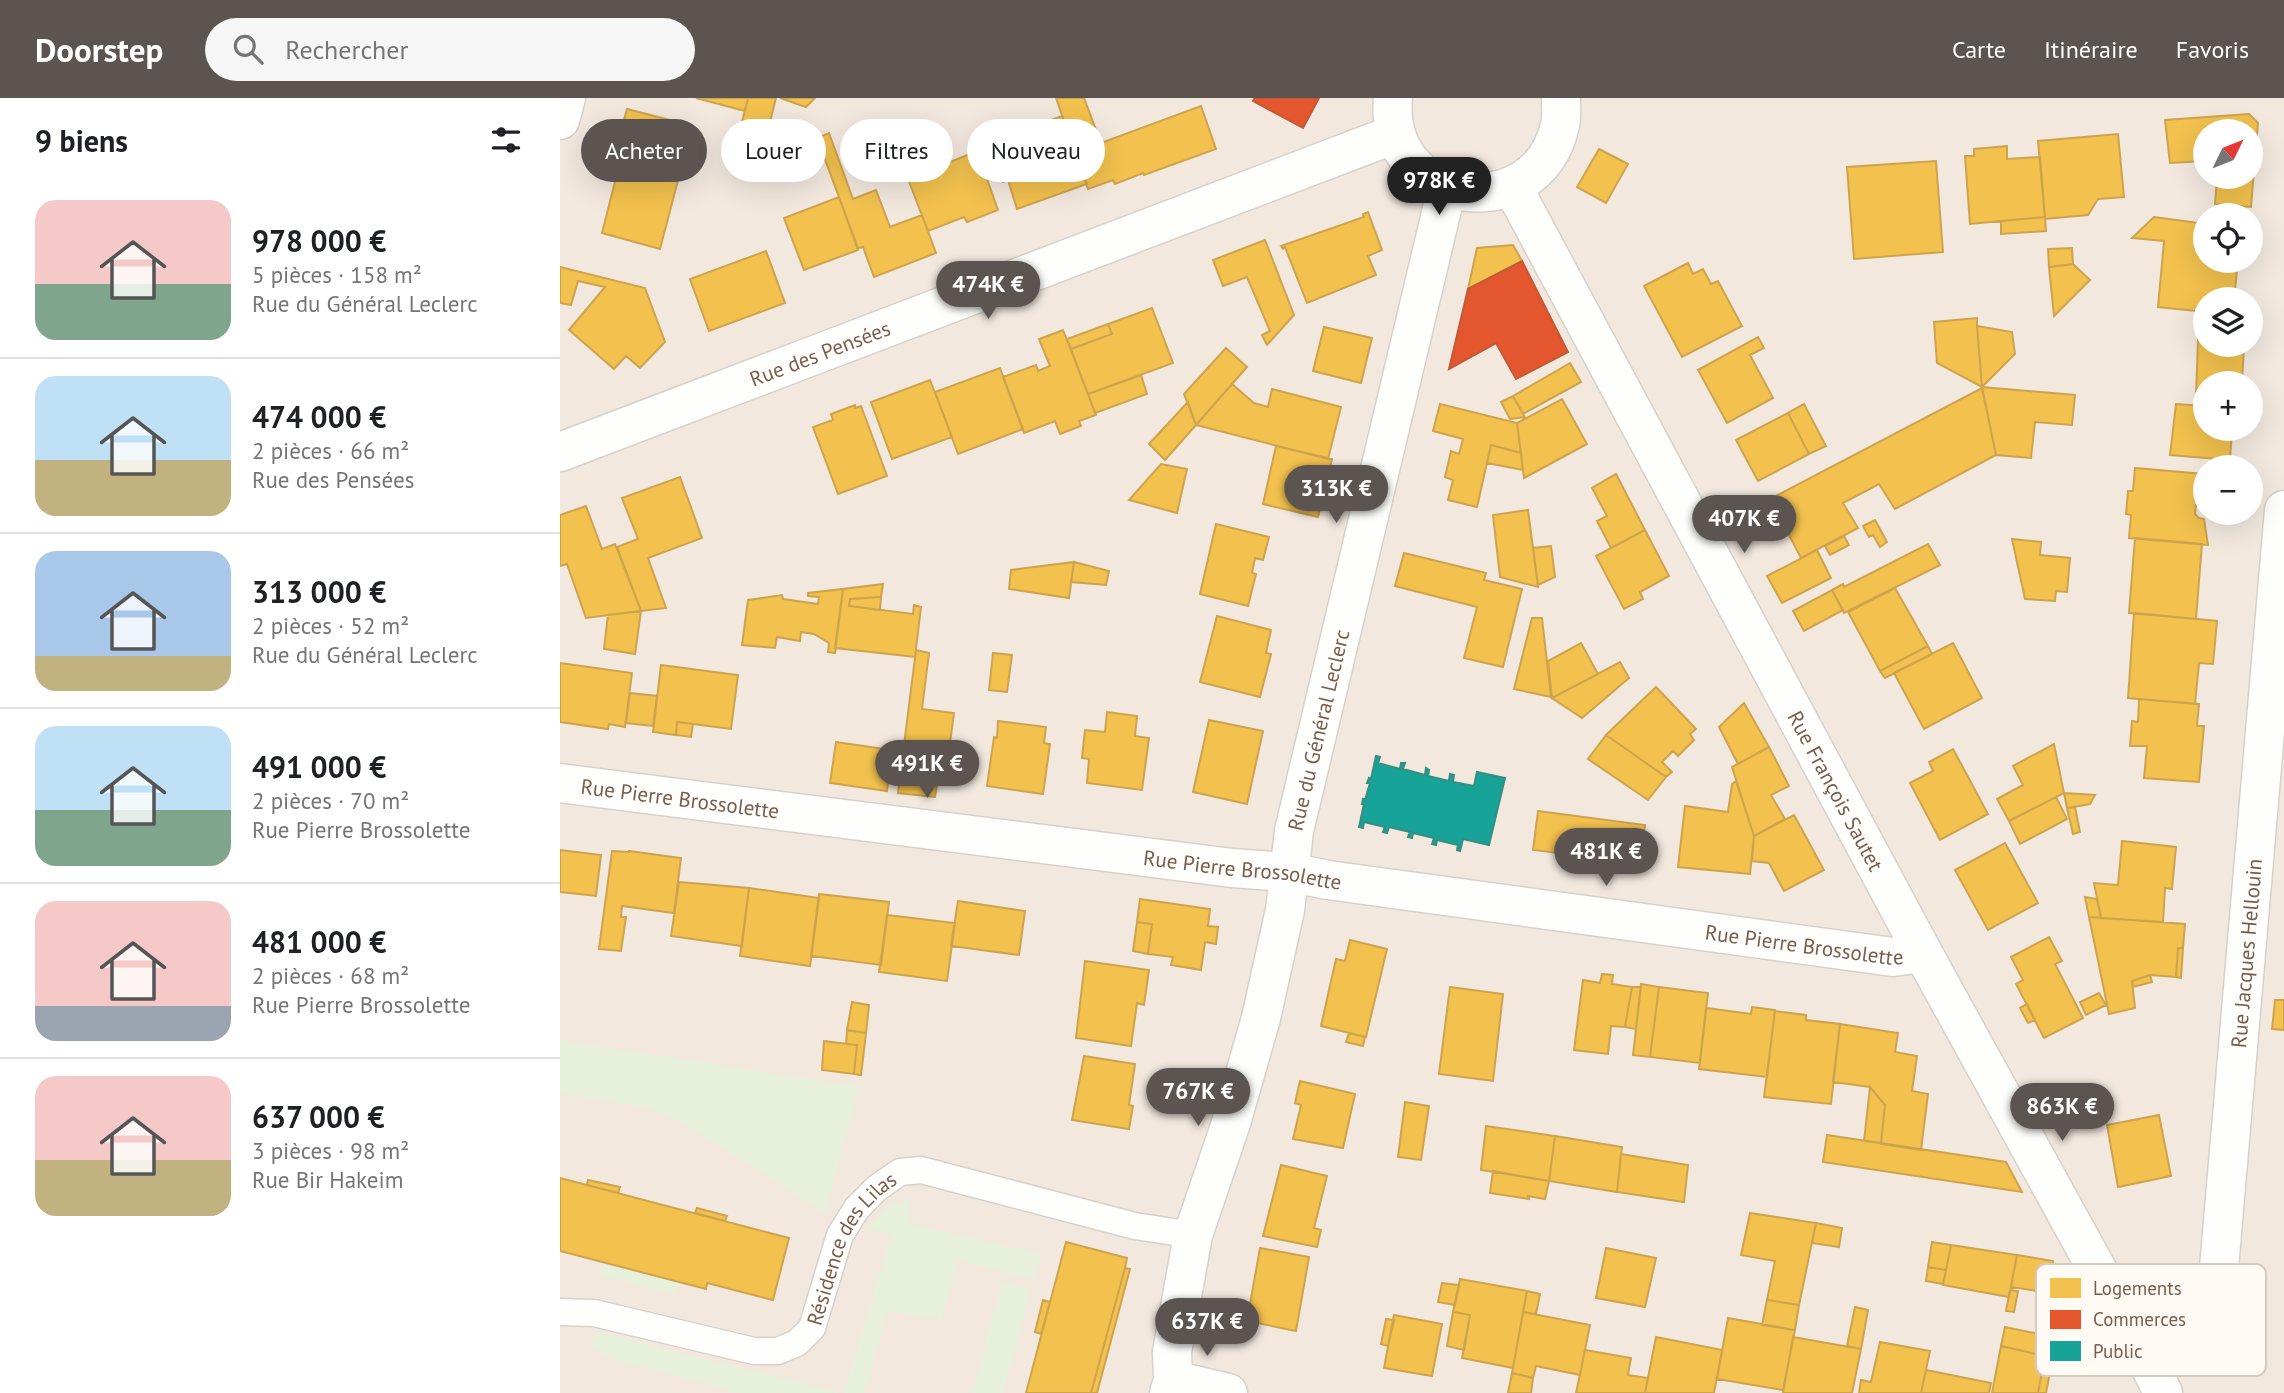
<!DOCTYPE html>
<html lang="fr">
<head>
<meta charset="utf-8">
<style>
  :root { --surface:#fff; --page:#f6f6f6; --text:#202124; --muted:#757577; --line:#e0e0e0; --accent:#5c5450 }
  body { margin:0; font-family:"PT Sans",sans-serif; background:var(--page); color:var(--text); height:100vh; display:flex; flex-direction:column; font-size:26px; white-space:nowrap }
  * { box-sizing:border-box; margin:0 }
  p { font-size:23px; color:var(--muted) }
  .icon { flex:none; width:38px; height:38px; fill:none; stroke:currentColor; stroke-width:2; stroke-linecap:round; stroke-linejoin:round }
  .map { position:relative; flex:1; overflow:hidden }
  .sheet { display:flex; flex-direction:column; background:var(--surface); width:560px }
  .sheet>* { flex:none }
  .top-card { position:absolute; left:21px; top:21px; width:665px; height:63px; display:flex; gap:14px }
  .needle { width:46px; rotate:47deg }
  .controls { position:absolute; left:1633px; top:21px; display:grid; gap:14px }
  .controls a { display:grid; place-items:center; width:70px; height:70px; border-radius:50%; background:var(--surface); box-shadow:0 7px 28px #0002; font-size:35px }
  .price { position:absolute; translate:-50% -60px; padding:0 16px; border-radius:24px; background:var(--accent); color:#fff; font-size:23px; line-height:46px; filter:drop-shadow(0 2px 4px #0008) }
  .price::after { content:''; position:absolute; left:50%; top:42px; width:21px; height:16px; margin-left:-10px; background:inherit; clip-path:polygon(0 0,100% 0,50% 100%) }
  .price.current { background:#222; color:#fff }
  ul { padding:0; list-style:none }
  li { display:flex; align-items:center; gap:21px; height:175px; padding:0 35px }
  li+li { border-top:2px solid var(--line) }
  li span { display:grid; place-items:center; flex:none; width:196px; height:140px; border-radius:21px; color:#555 }
  li>.icon { margin-inline-start:auto }
  span .icon { width:84px; height:84px; fill:#fffc; stroke-width:1 }
  li b { font-size:30px }
  h2 { display:flex; justify-content:space-between; align-items:center; height:84px; padding:0 35px; font-size:30px }
  .pill { padding:0 24px; border-radius:32px; background:var(--surface); box-shadow:0 7px 28px #0002; font-size:24px; line-height:63px }
  .pill.current { background:var(--accent); color:#fff }
  header { display:flex; align-items:center; gap:42px; box-sizing:border-box; height:98px; padding:0 35px; background:var(--accent); color:#fff }
  header strong { font-size:33px }
  nav { display:flex; gap:38px; margin-inline-start:auto; font-size:24px }
  .search { width:490px; height:63px; background:var(--page); display:flex; align-items:center; gap:18px; box-sizing:border-box; padding:0 24px; border-radius:38px; color:var(--muted); font-size:26px }
  main { display:flex; flex:1; min-height:0 }
  .map>svg:first-child { display:block }
  .residential { fill:#f2e8de; fill-rule:evenodd }
  .green { fill:#e7f0db }
  .homes { fill:#f2c14e; stroke:#cea34e; stroke-width:2 }
  .shops { fill:#e4572e; stroke:#c45837; stroke-width:2 }
  .public { fill:#17a398; stroke:#358e82; stroke-width:2 }
  .lines { fill:none; stroke-linecap:round; stroke-linejoin:round }
  .service-casing { stroke:#d7d1cb; stroke-width:29 }
  .minor-casing { stroke:#d7d1cb; stroke-width:41 }
  .service { stroke:#fefefd; stroke-width:26 }
  .minor { stroke:#fefefd; stroke-width:38 }
  .labels { text-anchor:middle; dominant-baseline:central; stroke-width:7; stroke-linejoin:round; paint-order:stroke }
  .street-label { font-size:21px; fill:#7a5c4d; stroke:#fffaf3 }
  .key { fill:#fffaf3; stroke:#d7cbc1; stroke-width:2 }
  .key-label { font-size:19px; fill:#7a5c4d }
</style>
</head>
<body>
<header>
<strong>Doorstep</strong>
<div class="search"><svg class="icon" aria-label="search" viewBox="0 0 24 24"><circle cx="10" cy="10" r="6"/><path d="M15 15l6 6"/></svg>Rechercher</div>
<nav><a>Carte</a><a>Itinéraire</a><a>Favoris</a></nav>
</header>
<main>
<section class="sheet">
<h2>9 biens<svg class="icon" aria-label="filters" viewBox="0 0 24 24"><path d="M4 7h16M4 17h16"/><circle cx="9" cy="7" r="2"/><circle cx="15" cy="17" r="2"/></svg></h2>
<ul>
<li><span style="background:linear-gradient(#f6c9c9 60%,#7fa58c 0)"><svg class="icon" aria-label="home" viewBox="0 0 24 24"><path d="M3 11l9-7 9 7M6 9v11h12V9"/></svg></span><div><b>978 000 €</b><p>5 pièces · 158 m²</p><p>Rue du Général Leclerc</p></div></li>
<li><span style="background:linear-gradient(#bfe0f5 60%,#c2b280 0)"><svg class="icon" aria-label="home" viewBox="0 0 24 24"><path d="M3 11l9-7 9 7M6 9v11h12V9"/></svg></span><div><b>474 000 €</b><p>2 pièces · 66 m²</p><p>Rue des Pensées</p></div></li>
<li><span style="background:linear-gradient(#a9c7e8 75%,#c2b280 0)"><svg class="icon" aria-label="home" viewBox="0 0 24 24"><path d="M3 11l9-7 9 7M6 9v11h12V9"/></svg></span><div><b>313 000 €</b><p>2 pièces · 52 m²</p><p>Rue du Général Leclerc</p></div></li>
<li><span style="background:linear-gradient(#bfe0f5 60%,#7fa58c 0)"><svg class="icon" aria-label="home" viewBox="0 0 24 24"><path d="M3 11l9-7 9 7M6 9v11h12V9"/></svg></span><div><b>491 000 €</b><p>2 pièces · 70 m²</p><p>Rue Pierre Brossolette</p></div></li>
<li><span style="background:linear-gradient(#f6c9c9 75%,#9aa5b1 0)"><svg class="icon" aria-label="home" viewBox="0 0 24 24"><path d="M3 11l9-7 9 7M6 9v11h12V9"/></svg></span><div><b>481 000 €</b><p>2 pièces · 68 m²</p><p>Rue Pierre Brossolette</p></div></li>
<li><span style="background:linear-gradient(#f6c9c9 60%,#c2b280 0)"><svg class="icon" aria-label="home" viewBox="0 0 24 24"><path d="M3 11l9-7 9 7M6 9v11h12V9"/></svg></span><div><b>637 000 €</b><p>3 pièces · 98 m²</p><p>Rue Bir Hakeim</p></div></li>
</ul>
</section>
<div class="map">
<svg width="1724" height="1295" viewBox="0 0 1724 1295">
  <rect width="100%" height="100%" fill="#f9f5f0"/>
  <path class="residential" d="M0,0h1724v1295h-1724zM1645,33h45v46h-45zM1645,117h45v46h-45zM1645,201h45v46h-45zM1645,285h45v46h-45zM1645,369h45v46h-45z"/>
  <path class="green" d="M0,942l299,47 -34,126 -146,-92 -36,-14 -83,-14z
    M348,1103l2,23 132,30 -8,25 -77,-18 -15,59 -55,-9 -22,82h-21l47,-158 -24,-7 22,-23z
    M43,1164l75,20 -3,13 -76,-20z
    M442,1183l29,9 -28,103h-31z
    M35,1233l246,62h-103l-129,-35 -18,-13z"/>
  <path class="homes" d="M136,0h52l-3,13z
    M188,0h28l-11,44 -26,-8z
    M220,0h35l-9,9z
    M496,0h28l17,45 100,-37 15,43 -72,26 -1,-2 -28,11 -2,-4 -25,9z
    M67,11l51,13 -6,26 -52,-14z
    M1689,16l9,9 -7,84 -36,-3 2,-27h33v-46h-45v30l-35,2 -5,-43z
    M502,18l25,68 -70,25 -9,-29 -5,2 -2,-9 3,-1 -11,-31z
    M269,35l24,66 23,-9 14,37 32,-12 14,38 -62,24 -11,-30 -5,1 -41,-110z
    M1558,36l6,63 -26,2 -10,16 -43,4 -7,-78z
    M1447,48v13l33,-2 5,60 -75,7 -5,-68h9v-7z
    M1039,51l29,15 -22,39 -29,-16z
    M417,53l21,59 -31,12 -3,-5 -36,14 -20,-52z
    M62,56l59,15 -21,80 -58,-16z
    M1376,63l7,91 -89,7 -7,-92z
    M279,99l19,53 -54,20 -20,-52z
    M808,114l14,38 -14,6 8,19 -69,28 -22,-56 -2,2 -2,-3 83,-29 -1,-3z
    M1485,119l1,14 -45,3v-13z
    M1594,119l45,6 -3,21 9,1v16h33l-4,38h-29v13l-47,-5 6,-66 -32,-3z
    M705,142l29,75 -27,30 -5,-10 8,-4 -23,-54 -24,9 -10,-26z
    M953,147l9,16 -54,28 9,-41z
    M1512,150l1,16 -24,3 -1,-18z
    M206,153l19,52 -76,28 -19,-52z
    M1128,165l5,11 10,-5 8,15 7,-3 24,45 -60,31 -38,-71z
    M1513,166l17,16 -36,36 -5,-49z
    M0,169l85,21 20,54 -25,26 -14,-12 -12,13 -45,-39 36,-43 -27,-6 -7,24 -11,-2z
    M592,210l21,55 -85,31 -17,-45 41,-15 -4,-10z
    M1417,220v8l5,61 -45,-24 -3,-41z
    M548,226l4,10 -41,15 -4,-10z
    M1417,228l35,6 3,22 -33,33z
    M764,229l48,11 -11,45 -48,-12z
    M503,232l33,85 -17,6 2,5 -21,8 -5,-13 -31,12 -21,-56 33,-12 2,6 12,-5 -11,-27z
    M1198,239l6,11 -14,7 23,43 -46,25 -29,-53z
    M1638,241h7v6h39l-2,38h-37v14h-9z
    M666,250l21,19 -51,58 -12,-31z
    M1010,265l11,19 -58,32 -10,-18z
    M440,270l23,61 -65,25 -23,-62z
    M581,277l6,19 -52,19 -7,-19z
    M370,282l22,57 -60,22 -21,-57z
    M672,286l22,19 14,4 4,-18 69,18 -13,52 -132,-34z
    M1422,289l93,8 -3,30 -37,-3 -4,36 -35,-3z
    M1422,290l14,67 -101,54 -16,-25 -36,19 15,25 -57,30 -31,-59z
    M953,298l10,18 2,3 -15,2 -9,-17z
    M1002,301l25,45 -63,34 -7,-55z
    M628,304l8,23 -31,35 -16,-16z
    M880,306l77,19 4,30 -30,-8 -14,62 -29,-7 5,-20 -8,-3 6,-26 8,3 4,-15 -30,-8z
    M1244,306l22,42 -17,8 -21,-41z
    M1616,306l29,2v23h27l-2,31 -60,-5z
    M295,307v3l6,-2 26,70 -49,18 -25,-67 20,-7 -2,-6z
    M1228,315l21,41 -51,27 -22,-41z
    M931,347l30,8 2,17 -36,-7z
    M716,348l56,13 -14,58 -55,-13z
    M601,366l26,5 -10,44 -48,-13z
    M1575,370l69,6 -3,25 -5,5 -1,10 4,4 5,1 4,26 -79,-7 2,-23 -5,-1 2,-23h5z
    M1056,376l29,56 -34,18 -14,-27 10,-5 -15,-28z
    M120,379l22,61 -54,20 18,50 -25,3 -24,-64 21,-8 -16,-41z
    M26,408l16,43 13,-5 26,67 -55,7 -19,-54 -7,2v-51z
    M968,412l5,38 5,39 -38,-10 -7,-62z
    M1315,422l12,22 -7,5 -7,-12 -4,2 -6,-11z
    M656,426l53,13 -6,23 -8,-2 -3,15 4,1 -8,32 -48,-12z
    M1085,432l24,46 -29,16 3,7 -19,10 -28,-53z
    M1284,438l5,9 -19,10 -5,-9z
    M1575,440l67,6 -6,75 -67,-6z
    M1452,441l29,3 -1,13 30,3 -3,34 -11,-1 -1,10 -30,-2z
    M1368,446l12,21 -96,48 -12,-23 11,-6 1,3z
    M991,448l4,31 -17,8 -5,-37z
    M1257,452l14,28 -49,25 -15,-27z
    M844,455l82,20 -2,7 38,9 -19,78 -39,-9 13,-51 -82,-21z
    M514,464l35,9 -3,14 -35,-3z
    M514,464l-5,36 -60,-9 2,-19z
    M323,486l-2,13 -31,2 -1,7 64,8 1,-9 7,2 -6,50 -80,-9 8,-59z
    M1335,490l33,58 -48,25 -32,-59z
    M283,491l-8,64 -7,-1 1,-9 -15,-9 -13,-2 -1,9 -23,-4 -2,11 -33,-3 6,-45 34,-5 1,4 35,5 1,-7 -11,-1v-3z
    M1272,492l11,20 -39,21 -11,-20z
    M321,499l-1,13 -31,-4 1,-7z
    M81,513l-6,43 -31,-5 4,-34z
    M1574,515l83,8 -4,43 -14,-1 -4,41 -67,-6z
    M657,518l54,14 -5,23 5,1 -11,43 -60,-15z
    M972,520h10l9,79 -37,-8z
    M1021,545l17,31 -46,24 -4,-37z
    M1393,545l29,55 -58,31 -30,-56z
    M1368,548l4,8 -47,24 -5,-7z
    M356,552l13,3 -7,56 32,4 -8,60 -7,-1 -4,25 -37,-4z
    M433,555l19,2 -5,37 -18,-2z
    M1060,564l9,16 -47,40 -30,-20z
    M0,565l72,10 -7,54 -16,-3 -1,5 -48,-7z
    M101,567l77,10 -7,54 -54,-7 -1,13 -23,-3z
    M1096,589l40,42 -6,5 4,6 -16,16 -5,-5 -11,11 10,10 -6,5 -60,-42z
    M70,595l27,3 -4,30 -27,-3z
    M1579,601l60,5 -2,22h7l-5,56 -55,-4 3,-32h-17l2,-25 6,1z
    M1184,605l25,44 -31,17 -19,-37z
    M547,614l30,4 -2,20 14,2 -7,52 -55,-7 2,-24 -7,-1 3,-28 20,2z
    M649,622l54,11 -16,73 -54,-12z
    M438,623l48,6 -2,16 6,1 -7,50 -56,-8 7,-49 3,1z
    M117,624l16,2 -2,13 -15,-2z
    M1046,637l60,42 -18,23 -60,-41z
    M276,644l56,8 -5,41 -57,-8z
    M1494,646l10,49 -55,28 -12,-22 26,-14 -10,-19z
    M1209,649l20,39 -18,9 14,24 -31,17 -22,-69z
    M1393,651l35,65 -48,26 -30,-57 23,-12 -4,-9z
    M1176,683l18,55 -4,38 -72,-7 7,-61 43,6 4,-28z
    M1504,695l31,2 -5,9 -23,4z
    M1496,699l11,22 -47,25 -11,-23z
    M1515,709l5,25 -7,2 -6,-26z
    M978,713l107,14 -5,38 -107,-13z
    M1234,717l30,55 -40,21 -15,-28 -17,-2 2,-25z
    M1562,743l54,6 -4,42 -7,-1 -2,34 -62,-4 -7,-35 24,2z
    M1445,745l33,60 -50,27 -33,-60z
    M0,752l41,5 -5,41 -36,-4z
    M52,753l17,1v-1l52,7 -7,55 -52,-7 -1,11h5l-5,34 -22,-2z
    M119,784l70,6 -7,58 -71,-10z
    M189,790l70,10 -9,68 -70,-10z
    M259,796l70,8 -8,63 -70,-9z
    M1525,799l12,2 4,19 -12,-1z
    M580,801l70,10 -2,17 10,1 -2,17 -11,-2 -4,28 -30,-5 2,-8 -25,-3 4,-30 -15,-2z
    M398,803l67,10 -6,44 -68,-9z
    M327,817l68,8 -8,58 -68,-9z
    M1529,819l96,7 -2,24h-5l-2,29 -26,-2 -18,6 3,27 -26,6z
    M577,824l15,2 -4,30 -15,-3z
    M1489,839l13,24 -7,3 28,54 -39,20 -28,-54 7,-4 -12,-23z
    M790,842l37,9 -21,88 -45,-11 15,-67 9,2z
    M1618,850h5l-2,30 -5,-1z
    M525,863l64,9 -5,35 -7,-2 -6,43 -55,-8z
    M1042,876l11,1 -1,9 20,3 -7,40 -14,-1 -3,28 -34,-4 9,-70 17,3z
    M1590,877l2,7 -19,5 -1,-6z
    M1081,886l18,3 -9,70 -17,-2z
    M890,889l53,7 -10,87 -54,-7z
    M1072,889h9l-5,42 -11,-2z
    M1099,889l49,6 -8,70 -50,-6z
    M1539,895l7,12 -20,10 -6,-13z
    M1715,902h9v30l-12,-1z
    M292,904l17,3 -3,28 -19,-3z
    M1467,906l8,16 -7,3 -8,-15z
    M1192,909l23,3 -8,67 -68,-8 7,-61 45,6z
    M1215,913l31,4v5l34,4 -9,80 -67,-7z
    M1280,926l58,9 -3,19 22,4 -5,35 16,3 -7,56 -40,-6 4,-39 -15,-18 -37,-5z
    M287,932l19,3 -5,42 -7,-1 3,-29 -11,-1z
    M789,935l16,4 -2,9 -17,-4z
    M264,943l33,4 -3,29 -32,-4z
    M524,958l51,8 -6,41 4,1 -4,23 -57,-9z
    M740,983l55,13 -12,54 -50,-9 8,-34 -6,-2z
    M1310,989l15,18 -4,38 -17,-2z
    M845,1004l24,4 -8,54 -23,-3z
    M1599,1017l12,61 -53,11 -11,-62z
    M926,1028l69,10 -6,45 -68,-11z
    M1267,1037l179,27 16,30 -199,-30z
    M995,1038l67,11 -5,45 -68,-11z
    M1061,1056l67,11 -4,37 -67,-10z
    M721,1067l46,11 -13,52 7,2 -4,17 -54,-11z
    M933,1073l56,10 -4,18 -17,-3 1,3 -39,-6z
    M0,1080l229,60 -16,62 -66,-17 -1,6 -146,-38z
    M28,1082l32,7 -2,6 -31,-8z
    M137,1110l30,8 -2,5 -30,-8z
    M1190,1115l66,10 -17,82 -32,-5 8,-39 -34,-6z
    M1256,1125l26,5 -3,19 -27,-4z
    M506,1144l61,16 -2,10 -34,125h-65z
    M1372,1144l19,3 -5,25 -18,-3z
    M1391,1147l66,10 -8,42 -66,-12z
    M700,1150l49,9 -13,74 -49,-10z
    M1046,1150l50,10 -11,49 -49,-9z
    M1457,1157l36,6 3,33 -45,-7z
    M1368,1169l18,3 -3,14 -17,-3z
    M565,1170l5,1 -33,124h-6z
    M900,1181l67,12 -14,77 -51,-10 8,-43 -17,-3z
    M882,1185l17,2 -4,20 -17,-3z
    M1450,1192l8,1 -4,21 -8,-1z
    M967,1193l13,3 -4,20 -13,-2z
    M483,1202l7,2 -9,32 -6,-2z
    M1207,1202l32,5 -4,25 -33,-5z
    M1295,1209l13,3 -7,39 -14,-3z
    M893,1214l17,3 -6,35 -17,-4z
    M963,1214l67,13 -10,50 -44,-9 -3,12 -21,-5z
    M834,1217l48,9 -10,52 -48,-8z
    M1168,1220l67,12 -12,60 -66,-11z
    M826,1221l8,1 -6,26 -7,-2z
    M1445,1229l44,9 -4,20 -44,-10z
    M1096,1239l66,13 -8,43h-69z
    M1233,1239l68,12 -9,44h-69z
    M1320,1244l50,9 -9,42h-62l2,-13 10,2z
    M1441,1248l44,10 -7,37h-46z
    M1025,1252l46,8 -3,17 20,3 -3,15h-69z
    M1485,1258l8,1 -7,36h-8z
    M1366,1272l65,13 -2,10h-68z
    M952,1275l21,5 -2,15h-23z"/>
  <path class="shops" d="M695,0h64l-16,30 -50,-27z
    M962,163l46,91 -52,27 -20,-36 -47,26 19,-80z"/>
  <path class="public" d="M816,658l4,1 -2,6 22,6 1,-6h4l-2,6 22,6 1,-7 3,2 -1,6 21,5 1,-7 4,1 -1,7 21,4 3,-14 28,6 -16,67 -26,-6 -3,12 -3,-1 1,-5 -21,-5 -1,5 -4,-1 2,-6 -21,-5 -1,5 -4,-1 2,-5 -21,-5 -2,6 -4,-1 2,-5 -21,-5 -1,6 -4,-1 5,-23h-2l1,-5 2,1 5,-17h-3l2,-5 2,1z"/>
  <g class="lines">
    <defs>
      <g id="service">
        <path id="s1" d="M0,1214l34,1 160,38h24l19,-8 15,-15 28,-93 17,-27 20,-20 23,-16 21,-2 214,56 58,9"/>
      </g>
      <g id="minor">
        <path d="M833,0c-10,109 144,131 167,27 2,-8 1,-18 1,-27"/>
        <path d="M0,22l6,-22"/>
        <path id="s2" d="M952,88l411,767 225,409 15,31"/>
        <path id="s3" d="M0,354l835,-318"/>
        <path id="s4" d="M0,685l672,85 56,4 40,8 565,77 30,-4"/>
        <path id="s5" d="M1588,1264c37,-17 50,-22 68,-59l68,-793"/>
        <path d="M613,1282l55,13"/>
        <path id="s6" d="M609,1295l4,-13 -1,-28 21,-117 38,-112 30,-105 24,-108 9,-79 153,-643"/>
      </g>
    </defs>
    <use href="#service" class="service-casing"/>
    <use href="#minor" class="minor-casing"/>
    <use href="#service" class="service"/>
    <use href="#minor" class="minor"/>
  </g>
  <g class="labels">
    <g class="street-label">
      <text stroke="none"><textPath href="#s3" startOffset="278">Rue des Pensées</textPath></text>
      <text stroke="none"><textPath href="#s6" startOffset="682">Rue du Général Leclerc</textPath></text>
      <text stroke="none"><textPath href="#s2" startOffset="686">Rue François Sautet</textPath></text>
      <text stroke="none"><textPath href="#s4" startOffset="121">Rue Pierre Brossolette</textPath></text>
      <text stroke="none"><textPath href="#s4" startOffset="688">Rue Pierre Brossolette</textPath></text>
      <text stroke="none"><textPath href="#s4" startOffset="1255">Rue Pierre Brossolette</textPath></text>
      <text stroke="none"><textPath href="#s5" startOffset="444">Rue Jacques Hellouin</textPath></text>
      <text stroke="none"><textPath href="#s1" startOffset="355">Résidence des Lilas</textPath></text>
    </g>
  </g>
  <rect x="1476" y="1166" width="230" height="112" rx="10" class="key"/>
  <rect x="1490" y="1180" width="31" height="20" fill="#f2c14e"/>
  <rect x="1490" y="1212" width="31" height="19" fill="#e4572e"/>
  <rect x="1490" y="1243" width="31" height="20" fill="#17a398"/>
  <g class="key-label">
    <text x="1533" y="1197">Logements</text>
    <text x="1533" y="1228">Commerces</text>
    <text x="1533" y="1260">Public</text>
  </g>
</svg>
<div class="controls">
<a><svg class="needle" viewBox="-14 -14 28 28"><path d="M0-13l5 13h-10z" fill="#e53935"/><path d="M0 13l5-13h-10z" fill="#757577"/></svg></a>
<a><svg class="icon" aria-label="locate" viewBox="0 0 24 24"><circle cx="12" cy="12" r="6"/><path d="M12 2v4M12 18v4M2 12h4M18 12h4"/></svg></a>
<a><svg class="icon" aria-label="layers" viewBox="0 0 24 24"><path d="M12 4l9 5-9 5-9-5zM3 14l9 5 9-5"/></svg></a>
<a>+</a>
<a>−</a>
</div>
<b class="price current" style="left:879px;top:119px">978K €</b>
<b class="price" style="left:428px;top:223px">474K €</b>
<b class="price" style="left:776px;top:427px">313K €</b>
<b class="price" style="left:1184px;top:457px">407K €</b>
<b class="price" style="left:367px;top:702px">491K €</b>
<b class="price" style="left:1046px;top:790px">481K €</b>
<b class="price" style="left:638px;top:1030px">767K €</b>
<b class="price" style="left:1502px;top:1045px">863K €</b>
<b class="price" style="left:647px;top:1260px">637K €</b>
<div class="top-card">
<a class="pill current">Acheter</a>
<a class="pill">Louer</a>
<a class="pill">Filtres</a>
<a class="pill">Nouveau</a>
</div>
</div>
</main>
</body>
</html>
